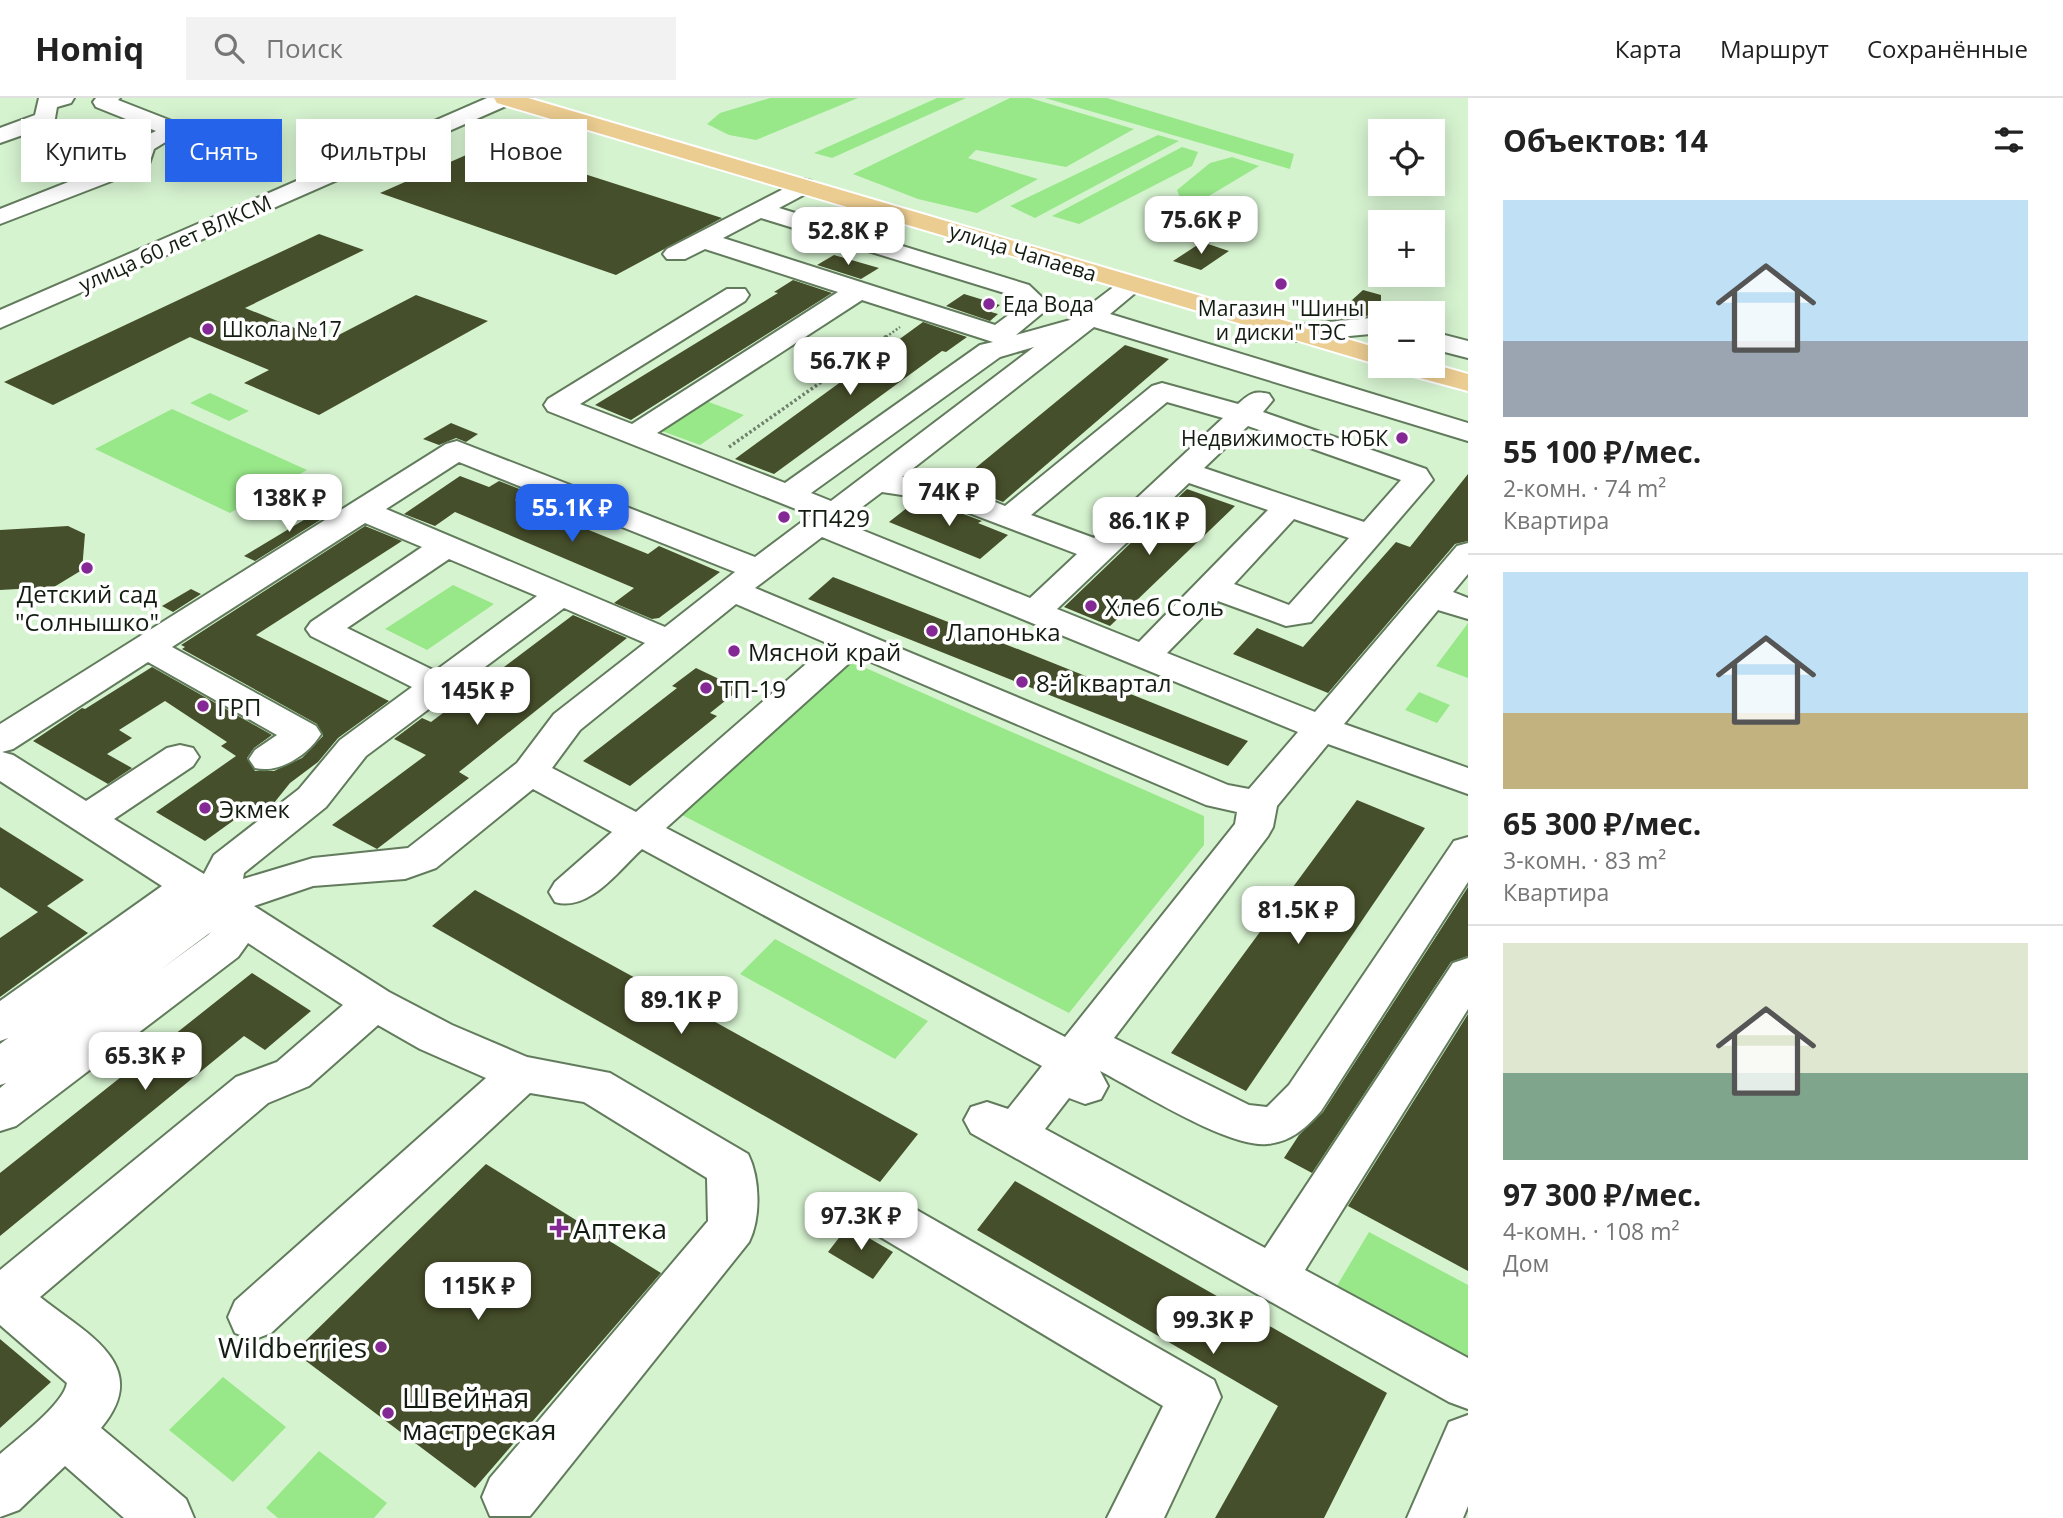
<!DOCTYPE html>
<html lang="ru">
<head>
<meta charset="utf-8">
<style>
  :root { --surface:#fff; --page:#f2f2f2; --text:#222; --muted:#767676; --line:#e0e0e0; --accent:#2563eb }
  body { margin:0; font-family:"Open Sans",sans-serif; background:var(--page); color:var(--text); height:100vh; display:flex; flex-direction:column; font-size:26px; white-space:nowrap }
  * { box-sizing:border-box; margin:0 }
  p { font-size:23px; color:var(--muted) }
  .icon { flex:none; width:38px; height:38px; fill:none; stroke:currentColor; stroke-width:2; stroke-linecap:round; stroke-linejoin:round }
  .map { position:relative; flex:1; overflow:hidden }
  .side { display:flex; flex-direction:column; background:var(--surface); width:595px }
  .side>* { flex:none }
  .top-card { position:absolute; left:21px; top:21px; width:665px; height:63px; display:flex; gap:14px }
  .buttons { position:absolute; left:1368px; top:21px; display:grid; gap:14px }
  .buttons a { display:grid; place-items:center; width:77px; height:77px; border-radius:0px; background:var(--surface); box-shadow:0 4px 18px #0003; font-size:35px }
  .price { position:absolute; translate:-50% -60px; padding:0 16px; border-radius:14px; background:#fff; color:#222; font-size:23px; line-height:46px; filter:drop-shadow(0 2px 4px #0008) }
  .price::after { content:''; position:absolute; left:50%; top:42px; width:21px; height:16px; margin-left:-10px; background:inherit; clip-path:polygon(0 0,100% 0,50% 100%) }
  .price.selected { background:var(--accent); color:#fff }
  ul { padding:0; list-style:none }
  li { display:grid; align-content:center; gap:14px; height:371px; padding:0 35px }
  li+li { border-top:2px solid var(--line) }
  li span { display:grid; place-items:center; height:217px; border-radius:0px; color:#555 }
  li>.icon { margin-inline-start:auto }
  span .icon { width:126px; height:126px; fill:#fffc; stroke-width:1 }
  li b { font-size:30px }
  h2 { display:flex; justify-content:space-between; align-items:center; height:84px; padding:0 35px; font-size:30px }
  .chip { padding:0 24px; border-radius:0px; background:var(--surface); box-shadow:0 4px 18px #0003; font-size:24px; line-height:63px }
  .chip.selected { background:var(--accent); color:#fff }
  header { display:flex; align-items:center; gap:42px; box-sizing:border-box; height:98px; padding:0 35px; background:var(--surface); border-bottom:2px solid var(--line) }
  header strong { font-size:33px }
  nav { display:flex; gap:38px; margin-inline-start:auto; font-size:24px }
  .search { width:490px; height:63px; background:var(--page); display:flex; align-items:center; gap:18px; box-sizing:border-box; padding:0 24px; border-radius:0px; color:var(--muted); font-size:26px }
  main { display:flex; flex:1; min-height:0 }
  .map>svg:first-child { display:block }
  .green { fill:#98e889 }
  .building { fill:#464f2b }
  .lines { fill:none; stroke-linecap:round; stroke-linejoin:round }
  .minor-casing { stroke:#617b5c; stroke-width:4 }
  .major-casing { stroke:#fff; stroke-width:4 }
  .path-far1 { stroke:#6e816a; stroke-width:2.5; stroke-dasharray:2 2; stroke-linecap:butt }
  .path { stroke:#6e816a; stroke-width:3.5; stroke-dasharray:2.5 2.5; stroke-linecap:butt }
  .minor { fill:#fff; fill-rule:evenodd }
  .major { fill:#ebcc91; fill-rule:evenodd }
  .poi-dot { fill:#832894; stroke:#fff; stroke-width:2.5 }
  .labels { text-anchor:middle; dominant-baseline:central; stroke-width:7; stroke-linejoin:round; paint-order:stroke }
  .far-street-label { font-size:21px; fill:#121c10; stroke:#fff }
  .far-poi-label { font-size:21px; fill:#121c10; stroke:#fff; text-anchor:start }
  .poi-label { font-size:24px; fill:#121c10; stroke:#fff; text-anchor:start }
  .near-poi-label { font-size:28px; fill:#121c10; stroke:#fff; text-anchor:start }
</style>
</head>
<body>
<header>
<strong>Homiq</strong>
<div class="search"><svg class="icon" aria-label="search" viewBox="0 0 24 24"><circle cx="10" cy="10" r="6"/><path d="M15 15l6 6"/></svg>Поиск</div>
<nav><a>Карта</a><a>Маршрут</a><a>Сохранённые</a></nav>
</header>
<main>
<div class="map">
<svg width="1468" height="1420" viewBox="0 0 1468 1420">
  <rect width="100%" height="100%" fill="#d6f3d0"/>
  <path class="green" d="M770,0h88l-102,42 -27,-5 -22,-11 13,-11z
    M937,0h29l-134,60 -18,-5z
    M1010,0h20l104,31 -68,38 -90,-17 -8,8 70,21 -61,34 -59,-14 -65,-25z
    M1045,0h62l187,56 -4,15z
    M1158,37l21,6 -144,77 -25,-12z
    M1182,49l16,5 -6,14 -113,58 -27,-8z
    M1232,59l27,9 -60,36 -18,-1 -4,-11 33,-27z
    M210,295l39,18 -20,10 -39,-18z
    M706,303l38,14 -44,30 -38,-14z
    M172,311l135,61 -77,43 -135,-64z
    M453,487l41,19 -67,46 -42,-21z
    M1468,525v55l-32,-12z
    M852,564l352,154v29l-135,168 -391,-200z
    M1419,594l31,13 -13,18 -32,-13z
    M775,841l153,82 -33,38 -155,-85z
    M1369,1134l99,53v71l-3,6 -130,-73z
    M223,1279l63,50 -53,55 -64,-52z
    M319,1353l68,52 -13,15h-96l-12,-10z"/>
  <path class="building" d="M491,46l231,74 -106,57 -236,-82z
    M319,136l45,16 -119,58 82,33 89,-46 72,26 -169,94 -75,-32 25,-13 -79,-33 -137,68 -49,-23z
    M1202,144l27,9 -28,19 -28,-9z
    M834,157l45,13 -18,11 -44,-14z
    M793,182l39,13 -201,127 -36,-15 183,-112 -4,-1z
    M1363,192l18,5v19l-23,3 -18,-6z
    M964,196l36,11 -9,7 7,2 -8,7 -44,-15z
    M923,224l44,15 -21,15 -4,-1 -168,123 -39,-15z
    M1125,247l44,14 -166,143 -47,-18z
    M451,325l27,11 -12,8 -10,-4 -17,7 -16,-6z
    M1468,376v67l-13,3 -127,149 -95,-39 24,-26 46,19 93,-105 14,5z
    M460,378l29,11 10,-6 28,11 -12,8 133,54 11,-8 61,26 -61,46 -7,1 -38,-16 20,-15 -179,-76 -20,14 -31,-12z
    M1187,391l48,17 -125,120 -46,-19z
    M917,402l14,5 3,-2 48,18 -4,2 30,12 -28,24 -91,-37z
    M327,408l9,4 -81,51 -11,-5z
    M68,428l17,8 -3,36 -28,17 -54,3v-60z
    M365,428l37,15 -146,94 133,66 -51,37 -20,24 -28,21 -20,25 -15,-3 -50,36 -49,-29 80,-56 -15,-10 6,-4 -62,-41 -46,29 13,8 -25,16 25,14 -24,16 -75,-43 49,-33 3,1 67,-42 120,68 -18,13 -7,10 8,13h19l28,-13 21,-22 -6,-12 -135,-75 3,-2 -4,-2z
    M833,479l200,78 215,86 -20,25 -420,-167z
    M191,491l10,5 -28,18 -11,-6z
    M573,517l54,23 -168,134 10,6 -92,71 -45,-24 94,-70 -32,-16 28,-21 9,4z
    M696,570l44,21 -30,24 7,3 -87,70 -47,-25 94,-73 -5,-2z
    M1357,702l68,28 -179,263 -75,-38z
    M0,729l84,53 -37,26 41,27 -88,64v-59l38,-26 -38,-25z
    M1468,789v69l-17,6 -139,211 -28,-15 15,-23 24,-23z
    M475,792l224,123 219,121 -38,48 -448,-256z
    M252,875l59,38 -46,39 -21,-14 -244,200v-63z
    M1468,916v257l-120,-65z
    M486,1066l175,109 -186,215 -181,-136z
    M1015,1083l372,212 -63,125h-109l63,-112 -301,-176z
    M848,1128l45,26 -20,27 -45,-27z
    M0,1241l51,43 -51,46z"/>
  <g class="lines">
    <defs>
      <path id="minor" d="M39,0h35l-3,5 -14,4 -3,17 -54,19v-15l35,-13z
        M96,0h24l-2,2 64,25 3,5 -31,19 -6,18 -148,57v-15l129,-51 6,-17 21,-10 -60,-24 -3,-5z
        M487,0h29l-3,5 -513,225v-18z
        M803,81l8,2 4,5 -4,5 -32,17 250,77 22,21 -35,29 54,-15 54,-41h18l4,5 -36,30 358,109v18l-374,-114 -192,150 51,8 52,21 147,-120 10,-3 76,21c11,-10 16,-14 31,-10l4,6 -10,12 163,57 7,11 -122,142 -25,4 -68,-25 -51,52 148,59 142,-166 11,-3v31l-15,18 15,6v21l-30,-9 -94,114 124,44v26l-140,-50 -51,62 -4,21 -5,9 -154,202 135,67 18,2 22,-22 165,-244 14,-4v45l-147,229c-15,17 -30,31 -54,33 -39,4 -130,-54 -167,-73l8,15 -7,13 -16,5 -16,-6 -24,31 220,119 188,-285 15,-5v51l-163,261 163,88v51l-19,-7 -478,-269 -7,-13 7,-13 16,-5 21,7 34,-43 -400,-217c-24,22 -53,63 -87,53l-6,-10 6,-10 57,-50 -79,-43 -97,79 -31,11 -92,7 -59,20 135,86 63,33 75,32 83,16 138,81c12,24 13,64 1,88l-219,274h-40l-8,-19 8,-19 218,-257 -1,-43 -123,-76 -54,-9 -259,240 -18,7 -18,-7 -7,-16 7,-16 251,-223 -66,-29 -42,-24 -69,61 -41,17 -228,194c45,36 114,68 61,131l85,71 8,19h-70l-59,-52 -46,44 -19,7v-63c17,-15 64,-50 67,-71l-67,-58v-55l236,-193 41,-15 66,-57 -95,-62 -10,14 -222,169 -16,5v-43l6,-5 -6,2v-41l8,-6 -8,3v-40l162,-115 -162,-105v-57l446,-280 11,-3 298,116 56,-42 -263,-104 -4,-6 4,-6 179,-110h18l4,6 -4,6 -165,103 52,20 206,-132 -133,-43 -20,10h-18l-4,-5 4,-5zM761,120l250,77 11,10 -27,20 -272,-87zM862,202l131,42 -13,3 -195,138 -128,-50zM1034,249l-203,154 -20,-8 189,-136zM1167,304l56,16 -129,120 -63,-23zM1248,328l153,54 -37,42 -160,-54zM459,364l276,110 -70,55 -279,-118zM1189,385l79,27 -129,132 -82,-33zM882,394l53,8 142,54 -47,44 -188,-76zM1294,421l55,19 -60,67 -55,-21zM365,425l57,24 -111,75 -5,7 5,7 101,51 -72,53 -41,49 -85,66 -10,19 -90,-55 79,-53 6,-9 -6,-9 -13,-3 -13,3 -81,53 -73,-46 -11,-3 11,-3 135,-87 129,73 -22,15 -6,9 6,9c24,6 53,-13 66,-34l-5,-8 -144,-79zM822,439l476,195 -49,57 -21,-4 -473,-197zM449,461l88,37 -102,75 -88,-43zM736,506l93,40 -193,168 -84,-44 28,-38zM564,510l81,35 -91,71 -37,49 -109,85 -95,10 -70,21 1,-6 82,-66 40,-51zM857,558l349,149 31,7 -2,12 -170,213 -399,-209zM211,834l-3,3 -48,35z
        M1381,219v16l-84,8 -10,-2 -3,-6 3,-6 10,-2z
        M1433,234l35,9v17l-35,-9z
        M884,1097l17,6 313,179 7,17 -57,121h-57l56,-112 -296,-177 -7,-14 7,-14z
        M1468,1317v91l-5,12h-56l42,-96z"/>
      <path id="major" d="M494,0h34l853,251 2,17 -886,-263z
        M1433,266l35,10v17l-70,-19 -4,-6z"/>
    </defs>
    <use href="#minor" class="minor-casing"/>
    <use href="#major" class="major-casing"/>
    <path class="path-far1" d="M886,239l14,-10"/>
    <path class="path" d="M729,349l159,-112"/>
    <use href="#minor" class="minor"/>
    <use href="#major" class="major"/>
  </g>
  <g class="poi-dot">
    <circle cx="1281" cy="186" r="7"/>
    <circle cx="989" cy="206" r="7"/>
    <circle cx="208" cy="231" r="7"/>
    <circle cx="1402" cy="340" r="7"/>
    <circle cx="784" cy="419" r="7"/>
    <circle cx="87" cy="470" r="7"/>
    <circle cx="1091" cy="508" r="7"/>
    <circle cx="932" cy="533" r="7"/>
    <circle cx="734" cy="553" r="7"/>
    <circle cx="1022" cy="584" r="7"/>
    <circle cx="706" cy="590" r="7"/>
    <circle cx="203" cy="608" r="7"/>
    <circle cx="205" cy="710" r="7"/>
    <path d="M555.5 1119.5h7v7h7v7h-7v7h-7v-7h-7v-7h7z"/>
    <circle cx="381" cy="1249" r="7"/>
    <circle cx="388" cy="1315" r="7"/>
  </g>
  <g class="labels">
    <g class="far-street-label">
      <text transform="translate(175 145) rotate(-24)">улица 60 лет ВЛКСМ</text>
      <text transform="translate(1023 154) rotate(17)">улица Чапаева</text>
    </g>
    <g class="far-poi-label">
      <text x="1003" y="206">Еда Вода</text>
      <text x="1281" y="210" text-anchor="middle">Магазин "Шины<tspan x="1281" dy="24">и диски" ТЭС</tspan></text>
      <text x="222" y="231">Школа №17</text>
      <text x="1388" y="340" text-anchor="end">Недвижимость ЮБК</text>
    </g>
    <g class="poi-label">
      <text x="798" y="419">ТП429</text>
      <text x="87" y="495" text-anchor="middle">Детский сад<tspan x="87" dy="28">"Солнышко"</tspan></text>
      <text x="1105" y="508">Хлеб Соль</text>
      <text x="946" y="533">Лапонька</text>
      <text x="748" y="553">Мясной край</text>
      <text x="1036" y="584">8-й квартал</text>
      <text x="720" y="590">ТП-19</text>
      <text x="217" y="608">ГРП</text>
      <text x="219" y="710">Экмек</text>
    </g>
    <g class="near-poi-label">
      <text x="573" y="1130">Аптека</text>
      <text x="367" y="1249" text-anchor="end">Wildberries</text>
      <text x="402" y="1299">Швейная<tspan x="402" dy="32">мастреская</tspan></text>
    </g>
  </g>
</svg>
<div class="buttons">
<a><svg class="icon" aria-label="locate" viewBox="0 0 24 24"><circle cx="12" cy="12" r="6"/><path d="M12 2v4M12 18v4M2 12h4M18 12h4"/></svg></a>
<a>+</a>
<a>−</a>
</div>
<b class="price" style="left:1201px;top:158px">75.6K ₽</b>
<b class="price" style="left:848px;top:169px">52.8K ₽</b>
<b class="price" style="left:850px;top:299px">56.7K ₽</b>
<b class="price" style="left:949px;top:430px">74K ₽</b>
<b class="price" style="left:289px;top:436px">138K ₽</b>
<b class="price selected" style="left:572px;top:446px">55.1K ₽</b>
<b class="price" style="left:1149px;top:459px">86.1K ₽</b>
<b class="price" style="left:477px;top:629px">145K ₽</b>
<b class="price" style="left:1298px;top:848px">81.5K ₽</b>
<b class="price" style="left:681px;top:938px">89.1K ₽</b>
<b class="price" style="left:145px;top:994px">65.3K ₽</b>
<b class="price" style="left:861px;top:1154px">97.3K ₽</b>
<b class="price" style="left:478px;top:1224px">115K ₽</b>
<b class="price" style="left:1213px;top:1258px">99.3K ₽</b>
<div class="top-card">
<a class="chip">Купить</a>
<a class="chip selected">Снять</a>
<a class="chip">Фильтры</a>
<a class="chip">Новое</a>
</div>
</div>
<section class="side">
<h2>Объектов: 14<svg class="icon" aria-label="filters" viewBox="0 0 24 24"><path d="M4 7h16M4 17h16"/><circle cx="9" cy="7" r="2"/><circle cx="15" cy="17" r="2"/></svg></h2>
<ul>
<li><span style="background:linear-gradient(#bfe0f5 65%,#9aa5b1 0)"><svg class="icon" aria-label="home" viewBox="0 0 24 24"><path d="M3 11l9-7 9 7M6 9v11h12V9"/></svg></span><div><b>55 100 ₽/мес.</b><p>2-комн. · 74 m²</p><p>Квартира</p></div></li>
<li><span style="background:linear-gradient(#bfe0f5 65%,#c2b280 0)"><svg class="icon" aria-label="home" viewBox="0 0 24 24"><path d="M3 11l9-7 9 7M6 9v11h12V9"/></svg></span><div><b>65 300 ₽/мес.</b><p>3-комн. · 83 m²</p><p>Квартира</p></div></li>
<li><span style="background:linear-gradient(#dfe7d0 60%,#7fa58c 0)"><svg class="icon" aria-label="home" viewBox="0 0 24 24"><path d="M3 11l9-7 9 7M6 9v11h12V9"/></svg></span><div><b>97 300 ₽/мес.</b><p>4-комн. · 108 m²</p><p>Дом</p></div></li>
</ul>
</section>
</main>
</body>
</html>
